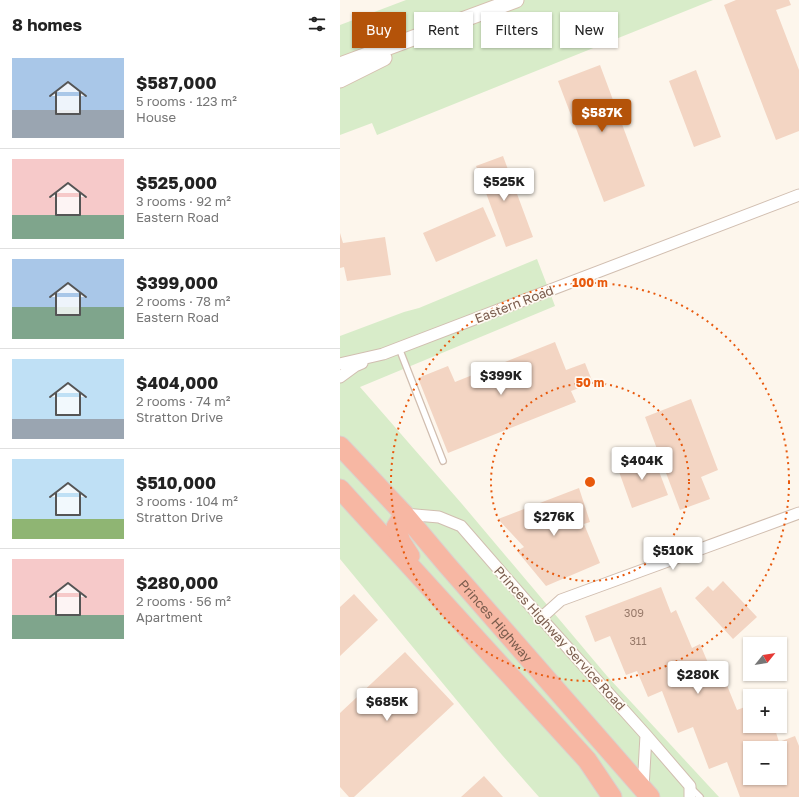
<!DOCTYPE html>
<html lang="en">
<head>
<meta charset="utf-8">
<style>
  :root { --surface:#fff; --page:#f2f2f2; --text:#222; --muted:#767676; --line:#e0e0e0; --accent:#b45309 }
  body { margin:0; font-family:"Golos Text",sans-serif; background:var(--page); color:var(--text); height:100vh; display:flex; flex-direction:column; font-size:15px; white-space:nowrap }
  * { box-sizing:border-box; margin:0 }
  p { font-size:13px; color:var(--muted) }
  .icon { flex:none; width:22px; height:22px; fill:none; stroke:currentColor; stroke-width:2; stroke-linecap:round; stroke-linejoin:round }
  .map { position:relative; flex:1; overflow:hidden }
  .sheet { display:flex; flex-direction:column; background:var(--surface); width:340px }
  .sheet>* { flex:none }
  .hud { position:absolute; left:12px; top:12px; width:380px; height:36px; display:flex; gap:8px }
  .needle { width:26px; rotate:60deg }
  .tools { position:absolute; left:403px; top:637px; display:grid; gap:8px }
  .tools a { display:grid; place-items:center; width:44px; height:44px; border-radius:0px; background:var(--surface); box-shadow:0 1px 3px #0004; font-size:20px }
  .price { position:absolute; translate:-50% -34px; padding:0 9px; border-radius:4px; background:#fff; color:#222; font-size:13px; line-height:26px; filter:drop-shadow(0 1px 2px #0008) }
  .price::after { content:''; position:absolute; left:50%; top:24px; width:12px; height:9px; margin-left:-6px; background:inherit; clip-path:polygon(0 0,100% 0,50% 100%) }
  .price.current { background:var(--accent); color:#fff }
  ul { padding:0; list-style:none }
  li { display:flex; align-items:center; gap:12px; height:100px; padding:0 12px }
  li+li { border-top:1px solid var(--line) }
  li span { display:grid; place-items:center; flex:none; width:112px; height:80px; border-radius:0px; color:#555 }
  li>.icon { margin-inline-start:auto }
  span .icon { width:48px; height:48px; fill:#fffc; stroke-width:1 }
  li b { font-size:17px }
  h2 { display:flex; justify-content:space-between; align-items:center; height:48px; padding:0 12px; font-size:17px }
  .tag { padding:0 14px; border-radius:0px; background:var(--surface); box-shadow:0 1px 3px #0004; font-size:14px; line-height:36px }
  .tag.current { background:var(--accent); color:#fff }
  main { display:flex; flex:1; min-height:0 }
  .map>svg:first-child { display:block }
  .green { fill:#d8ecc9 }
  .building { fill:#f3d5c3; fill-rule:evenodd }
  .lines { fill:none; stroke-linecap:round; stroke-linejoin:round }
  .lane-casing { stroke:#d1beb0; stroke-width:8 }
  .street-casing { stroke:#d1beb0; stroke-width:13 }
  .secondary-casing { stroke:#d6c0b0; stroke-width:17 }
  .highway-casing { stroke:#dad1cd; stroke-width:21 }
  .lane { stroke:#fff; stroke-width:5.5 }
  .street { stroke:#fff; stroke-width:11 }
  .secondary { stroke:#fff; stroke-width:15 }
  .highway { stroke:#f7b7a3; stroke-width:19 }
  .ring { fill:none; stroke:#e8590c; stroke-width:2; stroke-dasharray:2 4 }
  .labels { text-anchor:middle; dominant-baseline:central; stroke-width:3.5; stroke-linejoin:round; paint-order:stroke }
  .number-label { font-size:11px; fill:#987a6a }
  .street-label { font-size:13px; fill:#7a5c4d; stroke:#fffaf3 }
  .centre { fill:#e8590c; stroke:#fffaf3; stroke-width:2 }
  .ring-label { font-size:12px; text-anchor:middle; font-weight:bold; fill:#e8590c; stroke:#fffaf3; stroke-width:3.5; stroke-linejoin:round; paint-order:stroke }
</style>
</head>
<body>
<main>
<section class="sheet">
<h2>8 homes<svg class="icon" aria-label="filters" viewBox="0 0 24 24"><path d="M4 7h16M4 17h16"/><circle cx="9" cy="7" r="2"/><circle cx="15" cy="17" r="2"/></svg></h2>
<ul>
<li><span style="background:linear-gradient(#a9c7e8 65%,#9aa5b1 0)"><svg class="icon" aria-label="home" viewBox="0 0 24 24"><path d="M3 11l9-7 9 7M6 9v11h12V9"/></svg></span><div><b>$587,000</b><p>5 rooms · 123 m²</p><p>House</p></div></li>
<li><span style="background:linear-gradient(#f6c9c9 70%,#7fa58c 0)"><svg class="icon" aria-label="home" viewBox="0 0 24 24"><path d="M3 11l9-7 9 7M6 9v11h12V9"/></svg></span><div><b>$525,000</b><p>3 rooms · 92 m²</p><p>Eastern Road</p></div></li>
<li><span style="background:linear-gradient(#a9c7e8 60%,#7fa58c 0)"><svg class="icon" aria-label="home" viewBox="0 0 24 24"><path d="M3 11l9-7 9 7M6 9v11h12V9"/></svg></span><div><b>$399,000</b><p>2 rooms · 78 m²</p><p>Eastern Road</p></div></li>
<li><span style="background:linear-gradient(#bfe0f5 75%,#9aa5b1 0)"><svg class="icon" aria-label="home" viewBox="0 0 24 24"><path d="M3 11l9-7 9 7M6 9v11h12V9"/></svg></span><div><b>$404,000</b><p>2 rooms · 74 m²</p><p>Stratton Drive</p></div></li>
<li><span style="background:linear-gradient(#bfe0f5 75%,#8fb573 0)"><svg class="icon" aria-label="home" viewBox="0 0 24 24"><path d="M3 11l9-7 9 7M6 9v11h12V9"/></svg></span><div><b>$510,000</b><p>3 rooms · 104 m²</p><p>Stratton Drive</p></div></li>
<li><span style="background:linear-gradient(#f6c9c9 70%,#7fa58c 0)"><svg class="icon" aria-label="home" viewBox="0 0 24 24"><path d="M3 11l9-7 9 7M6 9v11h12V9"/></svg></span><div><b>$280,000</b><p>2 rooms · 56 m²</p><p>Apartment</p></div></li>
</ul>
</section>
<div class="map">
<svg width="459" height="797" viewBox="0 0 459 797">
  <rect width="100%" height="100%" fill="#fdf6ec"/>
  <path class="green" d="M66,0h307l-336,135 -5,-12 -32,12v-110z
    M197,259l18,47 -195,81 102,117 145,172 112,121h-180l-37,-42 -162,-196v-223l64,-24 15,-4z"/>
  <path class="building" d="M396,0h53l2,5 -15,5 23,60v61l-23,9 -52,-135z
    M260,65l45,121 -41,16 -46,-121z
    M356,70l25,67 -27,10 -25,-66z
    M163,156l30,81 -27,10 -30,-81z
    M143,207l13,29 -60,26 -13,-29z
    M0,233l3,10 42,-6 6,38 -44,6 -3,-14 -4,1z
    M215,342l11,28 19,-7 8,20 -22,8 5,11 -128,51 -30,-75 30,-12 7,16z
    M351,399l27,71 -17,7 9,22 -30,11 -35,-93z
    M312,453l16,42 -36,13 -15,-42z
    M239,488l11,34 -6,2 16,39 -54,23 -29,-35 7,-4 -26,-28z
    M383,581l34,36 -24,22 -38,-41 13,-12 5,5z
    M321,587l10,26 5,-3 16,38 8,-4 11,26 -25,11 34,-13 17,42 13,-5v21h24l5,16 16,-6 4,10v51h-59l-13,-35 -18,7 -16,-42 -15,6 -16,-42 -14,6 -11,-26 -11,4 -16,-39 -15,6 -10,-26zM410,748h30v30h-30z
    M14,594l24,26 -38,36v-49z
    M65,652l49,52 -100,93h-5l-9,-10v-74z
    M144,776l19,21h-42z"/>
  <g class="lines">
    <defs>
      <path id="lane" d="M59,348l44,113
        M351,788l9,9"/>
      <path id="street" d="M0,364l43,-10 416,-159
        M0,377l15,-11 7,-3
        M64,514l35,3 22,9 80,92 105,117 44,51v11
        M201,618l20,-18 238,-87
        M303,789l3,-54"/>
      <path id="secondary" d="M0,65l176,-65
        M0,80l44,-22"/>
      <g id="highway">
        <path id="s1" d="M0,446l64,68 43,51 203,232"/>
        <path d="M0,489l247,271 25,37"/>
        <path d="M64,514l-8,13 5,15 9,14"/>
      </g>
    </defs>
    <use href="#lane" class="lane-casing"/>
    <use href="#street" class="street-casing"/>
    <use href="#secondary" class="secondary-casing"/>
    <use href="#highway" class="highway-casing"/>
    <use href="#lane" class="lane"/>
    <use href="#street" class="street"/>
    <use href="#secondary" class="secondary"/>
    <use href="#highway" class="highway"/>
  </g>
  <g class="ring">
    <circle cx="250" cy="482" r="99"/>
    <circle cx="250" cy="482" r="199"/>
  </g>
  <g class="labels">
    <g class="number-label">
      <text x="294" y="612">309</text>
      <text x="298" y="640">311</text>
    </g>
    <g class="street-label">
      <text transform="translate(174 304) rotate(-21)">Eastern Road</text>
      <text stroke="none"><textPath href="#s1" startOffset="234">Princes Highway</textPath></text>
      <text transform="translate(220 638) rotate(48)">Princes Highway Service Road</text>
    </g>
  </g>
  <circle cx="250" cy="482" r="6" class="centre"/>
  <g class="ring-label">
    <text x="250" y="287">100 m</text>
    <text x="250" y="387">50 m</text>
  </g>
</svg>
<div class="tools">
<a><svg class="needle" viewBox="-14 -14 28 28"><path d="M0-13l5 13h-10z" fill="#e53935"/><path d="M0 13l5-13h-10z" fill="#767676"/></svg></a>
<a>+</a>
<a>−</a>
</div>
<b class="price current" style="left:262px;top:133px">$587K</b>
<b class="price" style="left:164px;top:202px">$525K</b>
<b class="price" style="left:161px;top:396px">$399K</b>
<b class="price" style="left:302px;top:481px">$404K</b>
<b class="price" style="left:214px;top:537px">$276K</b>
<b class="price" style="left:333px;top:571px">$510K</b>
<b class="price" style="left:358px;top:695px">$280K</b>
<b class="price" style="left:47px;top:722px">$685K</b>
<div class="hud">
<a class="tag current">Buy</a>
<a class="tag">Rent</a>
<a class="tag">Filters</a>
<a class="tag">New</a>
</div>
</div>
</main>
</body>
</html>
